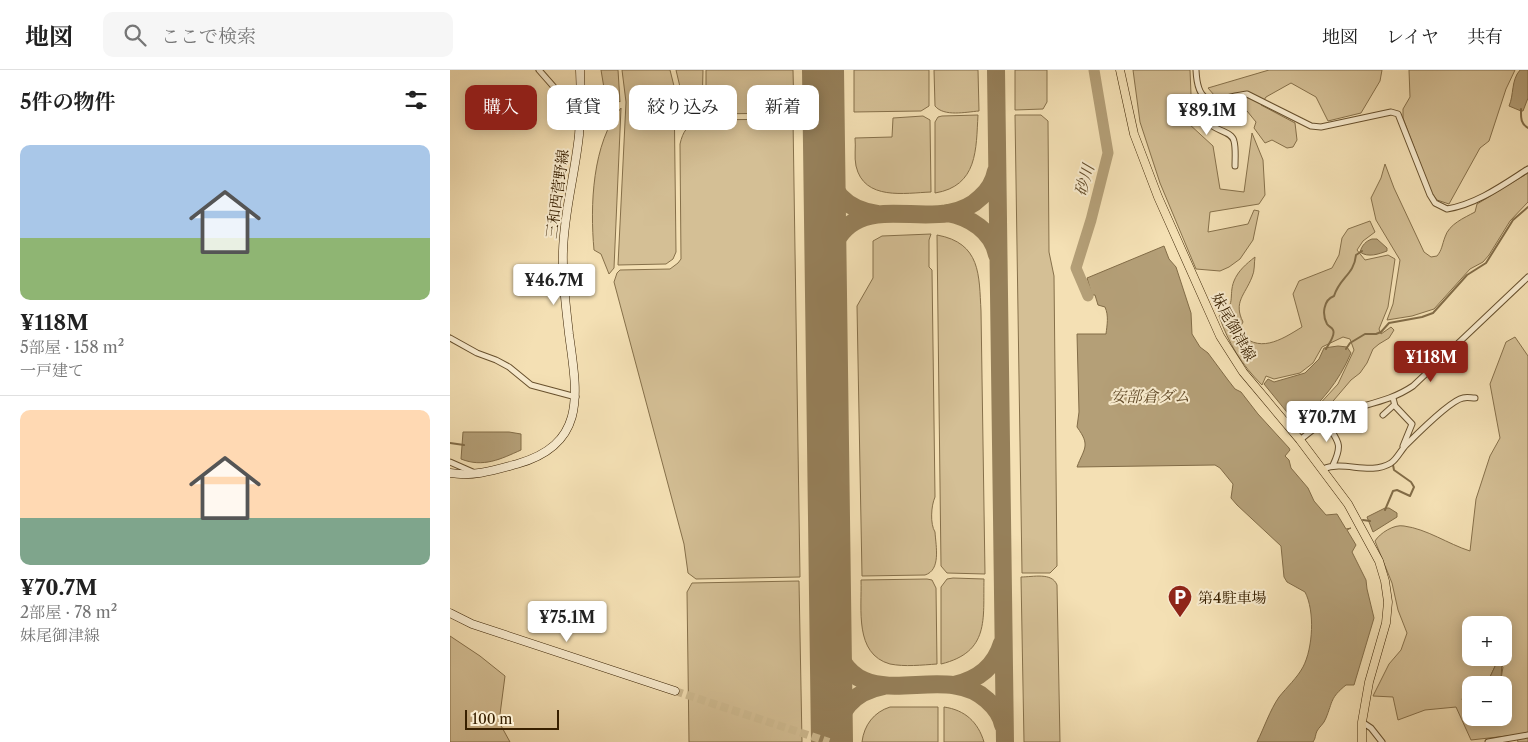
<!DOCTYPE html>
<html lang="ja">
<head>
<meta charset="utf-8">
<style>
  :root { --surface:#fff; --page:#f6f6f6; --text:#222; --muted:#767676; --line:#e0e0e0; --accent:#8f2418 }
  body { margin:0; font-family:"Libre Caslon Text","Noto Serif JP",serif; background:var(--page); color:var(--text); height:100vh; display:flex; flex-direction:column; font-size:19px; white-space:nowrap }
  * { box-sizing:border-box; margin:0 }
  p { font-size:16px; color:var(--muted) }
  .icon { flex:none; width:28px; height:28px; fill:none; stroke:currentColor; stroke-width:2; stroke-linecap:round; stroke-linejoin:round }
  .map { position:relative; flex:1; overflow:hidden }
  .panel { display:flex; flex-direction:column; background:var(--surface); width:450px }
  .panel>* { flex:none }
  .guide { position:absolute; left:15px; top:15px; width:475px; height:45px; display:flex; gap:10px }
  .buttons { position:absolute; left:1012px; top:546px; display:grid; gap:10px }
  .buttons a { display:grid; place-items:center; width:50px; height:50px; border-radius:10px; background:var(--surface); box-shadow:0 2px 12px #0003; font-size:25px }
  .scale { position:absolute; left:15px; bottom:12px; width:94px; box-sizing:border-box; padding-left:5px; border:2px solid #382000; border-top:0; font-size:14px; line-height:18px; white-space:nowrap; color:#382000; -webkit-text-stroke:4px #f8ebce; paint-order:stroke }
  .price { position:absolute; translate:-50% -42px; padding:0 11px; border-radius:5px; background:#fff; color:#222; font-size:16px; line-height:32px; filter:drop-shadow(0 1px 2px #0008) }
  .price::after { content:''; position:absolute; left:50%; top:30px; width:15px; height:11px; margin-left:-8px; background:inherit; clip-path:polygon(0 0,100% 0,50% 100%) }
  .price.current { background:var(--accent); color:#fff }
  ul { padding:0; list-style:none }
  li { display:grid; align-content:center; gap:10px; height:265px; padding:0 20px }
  li+li { border-top:1px solid var(--line) }
  li span { display:grid; place-items:center; height:155px; border-radius:10px; color:#555 }
  li>.icon { margin-inline-start:auto }
  span .icon { width:90px; height:90px; fill:#fffc; stroke-width:1 }
  li b { font-size:21px }
  h2 { display:flex; justify-content:space-between; align-items:center; height:60px; padding:0 20px; font-size:21px }
  .pill { padding:0 18px; border-radius:10px; background:var(--surface); box-shadow:0 2px 12px #0003; font-size:18px; line-height:45px }
  .pill.current { background:var(--accent); color:#fff }
  header { display:flex; align-items:center; gap:30px; box-sizing:border-box; height:70px; padding:0 25px; background:var(--surface); border-bottom:1px solid var(--line) }
  header strong { font-size:24px }
  nav { display:flex; gap:28px; margin-inline-start:auto; font-size:18px }
  .search { width:350px; height:45px; background:var(--page); display:flex; align-items:center; gap:12px; box-sizing:border-box; padding:0 18px; border-radius:10px; color:var(--muted); font-size:19px }
  main { display:flex; flex:1; min-height:0 }
  .map>svg:first-child { display:block }
  .green { fill:#d4bf95; stroke:#86704a; fill-rule:evenodd }
  .water { fill:#b49f77; stroke:#826c47 }
  .lines { fill:none; stroke-linecap:round; stroke-linejoin:round }
  .stream { stroke:#826c47; stroke-width:2 }
  .river { stroke:#b49f77; stroke-width:11 }
  .taxiway { stroke:#96805a; stroke-width:18 }
  .runway { stroke:#96805a; stroke-width:42 }
  .secondary-tunnel { stroke:#ceba90; stroke-width:8; stroke-dasharray:8 4; stroke-linecap:butt }
  .street-casing { stroke:#67502d; stroke-width:7 }
  .secondary-casing { stroke:#382000; stroke-width:9 }
  .primary-casing { stroke:#382000; stroke-width:9 }
  .street { stroke:#f8ebce; stroke-width:5 }
  .secondary { stroke:#f8ebce; stroke-width:8 }
  .primary { stroke:#f4e0b4; stroke-width:8 }
  .labels { text-anchor:middle; dominant-baseline:central; stroke-width:4; stroke-linejoin:round; paint-order:stroke }
  .street-label { font-size:15px; fill:#382000; stroke:#f8ebce }
  .poi-label { font-size:15px; fill:#382000; stroke:#f8ebce; text-anchor:start }
  .water-label { font-size:16px; font-style:italic; fill:#634c2a; stroke:#f8ebce }
</style>
</head>
<body>
<header>
<strong>地図</strong>
<div class="search"><svg class="icon" aria-label="search" viewBox="0 0 24 24"><circle cx="10" cy="10" r="6"/><path d="M15 15l6 6"/></svg>ここで検索</div>
<nav><a>地図</a><a>レイヤ</a><a>共有</a></nav>
</header>
<main>
<section class="panel">
<h2>5件の物件<svg class="icon" aria-label="filters" viewBox="0 0 24 24"><path d="M4 7h16M4 17h16"/><circle cx="9" cy="7" r="2"/><circle cx="15" cy="17" r="2"/></svg></h2>
<ul>
<li><span style="background:linear-gradient(#a9c7e8 60%,#8fb573 0)"><svg class="icon" aria-label="home" viewBox="0 0 24 24"><path d="M3 11l9-7 9 7M6 9v11h12V9"/></svg></span><div><b>¥118M</b><p>5部屋 · 158 m²</p><p>一戸建て</p></div></li>
<li><span style="background:linear-gradient(#ffd9b3 70%,#7fa58c 0)"><svg class="icon" aria-label="home" viewBox="0 0 24 24"><path d="M3 11l9-7 9 7M6 9v11h12V9"/></svg></span><div><b>¥70.7M</b><p>2部屋 · 78 m²</p><p>妹尾御津線</p></div></li>
</ul>
</section>
<div class="map">
<svg width="1078" height="672" viewBox="0 0 1078 672">
  <rect width="100%" height="100%" fill="#f4e0b4"/>
  <filter id="stains"><feTurbulence type="fractalNoise" baseFrequency=".004" numOctaves="4"/><feColorMatrix values="0 0 0 0 .2 0 0 0 0 .09 0 0 0 0 .02 0 0 0 .5 -.17"/></filter>
  <radialGradient id="worn" r=".72"><stop offset=".6" stop-color="#630" stop-opacity="0"/><stop offset="1" stop-color="#630" stop-opacity=".3"/></radialGradient>
  <path class="green" d="M151,0h17l2,32 -16,-14z
    M172,0h48l4,16 2,166 -3,7 -7,5 -48,1 8,-163z
    M226,0h27l-1,41 -3,4h-13l-6,-4v-24z
    M256,0h87l1,43 -86,1 -2,-5z
    M404,0h75v36l-8,5 -67,1z
    M484,0h44l1,41c-13,1 -35,6 -44,-5z
    M565,0h32v32l-4,7 -28,1z
    M683,0h57l1,24 -5,13 2,16 25,23 7,43 24,3 8,-59 11,27 2,35 -6,9 -49,8 -2,20 40,-8 6,-14 5,1 -6,29 -13,19 -11,8 -9,4 -24,-2 -36,-86 -20,-61z
    M819,0h113l-2,11 -19,32 -33,8 -12,-24 -25,-14 -25,14 -5,8 34,18 2,17 -4,7 -6,1 -15,-8 -7,3 -11,-15 2,-6 -9,-11 -14,6 -25,-29z
    M959,0h106l-9,19 -17,52 -9,7 -31,56 -12,-4 -6,-8 -28,-74v-9l7,-12z
    M171,38l-7,160 -5,6 -8,-20 -7,-4c-4,-44 -2,-107 27,-142z
    M528,45c-2,34 0,71 -43,78v-71l3,-5 4,-1z
    M565,45h26l7,6 1,131 5,24 3,290 -7,7h-28z
    M473,46l7,4 1,72c-26,1 -67,9 -75,-26 -2,-9 0,-19 -1,-28l37,-1 1,-19z
    M343,49l7,458 -104,2 -8,-6 -4,-29 -70,-262 3,-9 3,-3 50,-1 8,-6 3,-4 -1,-115c3,-13 7,-18 19,-24z
    M935,94l9,24 30,64 7,5 6,-1c5,-6 5,-11 8,-19 4,-13 19,-19 30,-25l2,-8 51,-31v29l-18,19 -21,34 -6,7 -13,7 -36,40 -22,7 -25,4 6,-16 7,-44 -24,-40 -5,-22 10,-20z
    M920,151l5,11 -12,9 -6,9 8,10 23,-5 7,4 -7,48 -9,22 2,5 10,-7 3,3 -5,8 -10,6 -6,5 -6,14 -7,10 -9,7 -23,27 -9,3 -3,-2 22,-24 16,-34 -4,-11 -7,-2 -21,10 -9,16 -13,10 -26,6 -8,-3 -4,9c-21,-21 -33,-41 -43,-69 18,-10 9,-20 15,-35 4,-10 12,-17 21,-24 -1,6 0,14 -3,20 -7,18 -19,25 -9,45l-5,9c20,24 43,9 64,-4l-9,-33 6,-13 33,-13 7,-13 3,-17 6,-9z
    M481,164l-2,6v27l3,3 3,227c-4,9 -5,27 0,35 1,15 6,38 -10,43l-63,1 -5,-270 16,-28v-37l9,-5z
    M487,165c44,8 42,40 44,76l4,263 -38,-1 -6,-7z
    M1065,267l13,19v386h-10l-2,-7 -45,5 -15,-33 -31,3 -27,10 -5,-23 -20,-1 16,-32 12,-14 6,-17 -9,-23 -6,-27 -17,-42c5,-8 19,-17 29,-15 23,3 44,18 66,25l6,-52 14,-43 10,-18 -10,-54 16,-42zM1021,555h33v33h-33zM1047,592l6,5 -2,12 4,3 2,9 -3,1v26h-25l-2,3 -8,-2 -5,-25 7,-4v-5h12l7,-8z
    M571,507c12,0 31,-5 36,8l3,157h-36z
    M503,508l31,1c-1,40 6,73 -43,85v-77l6,-8z
    M477,509l5,1 4,8 1,76c-15,1 -32,3 -47,0 -36,-10 -28,-55 -29,-84z
    M349,511l3,161h-113l-2,-150 5,-9z
    M0,566l30,20 25,20 -6,46 11,20h-60z
    M440,637h48v35h-76c2,-17 12,-30 28,-35z
    M494,637c21,3 34,15 40,35h-40z"/>
  <path class="water" d="M1070,0h8v28l-5,13h-2l-12,-5c5,-11 2,-26 11,-36z
    M922,169h5l10,9v3c-8,3 -19,7 -27,1 2,-7 6,-11 12,-13z
    M714,176l5,13 7,8 15,46 1,21 8,13 8,6 20,27 7,9 6,3 17,22 31,34 1,2 -5,6 4,4 2,8 17,20 6,13 12,14 11,-1 9,15 5,-1 -4,2 9,15 -4,7 14,28 1,9 7,29 -20,67h-8c-16,13 -13,16 -20,33 -2,6 -7,9 -9,13 -2,4 -1,7 -4,11h-56c7,-14 13,-32 22,-45 8,-10 18,-19 24,-30 10,-19 12,-56 2,-75l-18,-10 -3,-5 -3,-31 -44,-41 -6,-7 2,-14 -13,-16 -5,-3 -138,2c7,-19 14,-21 0,-40l2,-15 -2,-78h29c1,-9 3,-18 -1,-27l-7,-2 -3,-10h-3l-5,-17z
    M888,276l9,1 4,6c-13,30 -29,48 -53,70l-3,-1 -31,-38 4,-5 6,3 31,-9 14,-14 5,-11z
    M13,362h46l12,2v16c-20,9 -38,18 -60,9z
    M935,438h4l8,5v4l-24,15 -6,-15z
    M1050,591l2,1 -1,17 8,6v3l-5,4v-7h-21l7,-8 7,-15z
    M1021,620v28h8l-2,3 -8,-2 -7,-20 6,-8z"/>
  <g class="lines">
    <path class="stream" d="M1071,39c0,8 -1,14 7,19
      M876,279c2,-4 10,-14 7,-19 -1,-3 -4,-3 -6,-6 -5,-9 -4,-24 7,-28 6,-19 20,-21 22,-41l6,-4
      M896,279l4,-6 15,-9h11l5,-2 8,-9 33,-6 11,-4 34,-38 19,-12 27,-43 15,-13
      M0,373l14,2
      M935,440l8,-19 4,-1 13,6 4,-9 -3,-5 -17,-12 -1,-5
      M913,450l7,1"/>
    <path class="river" d="M638,226l-12,-28 15,-48 17,-67 -14,-83"/>
    <path class="taxiway" d="M546,0l9,672
      M374,89c6,32 20,50 53,55
      M497,143c23,4 45,18 50,42
      M376,197c22,-95 109,-24 155,-70 8,-7 13,-16 15,-26
      M381,561c20,98 109,25 156,69 8,7 14,15 16,25
      M504,615c23,-5 41,-18 48,-42
      M383,672c5,-31 19,-50 51,-56"/>
    <path class="runway" d="M373,0l9,672"/>
    <path class="secondary-tunnel" d="M225,621l154,51"/>
    <defs>
      <path id="street" d="M89,0l29,33 13,7
        M746,0c2,44 23,27 51,24l64,32 10,1 70,-15 7,2 32,81 5,8 12,6c30,-5 56,-24 81,-40
        M763,30l-4,13v10c6,8 23,8 25,18 2,8 1,17 1,25
        M0,268l27,15 19,7 13,7 22,18 45,12
        M943,328l2,8 17,18 -9,22
        M933,345l11,-10
        M875,351c12,20 19,21 8,44
        M850,370c11,-9 23,-19 36,-25 26,-11 52,-12 77,-29l115,-109
        M0,392l25,11
        M873,399c22,-9 46,7 68,-6 6,-4 10,-13 15,-18 10,-10 45,-45 57,-47 4,-1 8,0 12,0
        M912,652l9,6 11,14
        M1038,672l40,-7"/>
      <path id="secondary" d="M0,403c23,4 45,-3 67,-9 71,-20 60,-71 52,-130 -3,-27 -7,-55 -6,-83 1,-39 12,-77 16,-116 2,-22 2,-43 1,-65
        M0,543l22,11 203,67"/>
      <path id="primary" d="M670,0l14,64 24,63 62,139 23,36 57,68 48,64 31,57 6,20 3,21 -2,21 -17,59 -7,40v20"/>
    </defs>
    <use href="#street" class="street-casing"/>
    <use href="#secondary" class="secondary-casing"/>
    <use href="#primary" class="primary-casing"/>
    <use href="#street" class="street"/>
    <use href="#secondary" class="secondary"/>
    <use href="#primary" class="primary"/>
  </g>
  <defs>
    <symbol id="parking-pin" viewBox="-11 -11 22 30"><path d="M0 17L-7.5 6A9.5 9.5 0 1 1 7.5 6Z" fill="#8f2418" stroke="#f8ebce"/><path d="M-3.5-5.5H1a3.5 3.5 0 0 1 0 7H-1V5.5H-3.5ZM-1-3.4V-.6H.8a1.4 1.4 0 0 0 0-2.8Z" fill="#fff"/></symbol>
  </defs>
  <g fill-rule="evenodd">
    <use href="#parking-pin" x="716" y="513" width="28" height="38"/>
  </g>
  <g class="labels">
    <g class="street-label">
      <text transform="translate(107 124) rotate(-82)">三和西菅野線</text>
      <text transform="translate(784 257) rotate(61)">妹尾御津線</text>
    </g>
    <g class="poi-label">
      <text x="748" y="527">第4駐車場</text>
    </g>
    <g class="water-label">
      <text transform="translate(634 110) rotate(-74)">砂川</text>
      <text x="700" y="326">安部倉ダム</text>
    </g>
  </g>
  <rect width="100%" height="100%" filter="url(#stains)"/>
  <rect width="100%" height="100%" fill="url(#worn)"/>
</svg>
<div class="buttons">
<a>+</a>
<a>−</a>
</div>
<div class="scale">100 m</div>
<b class="price" style="left:757px;top:66px">¥89.1M</b>
<b class="price" style="left:104px;top:236px">¥46.7M</b>
<b class="price current" style="left:981px;top:313px">¥118M</b>
<b class="price" style="left:877px;top:373px">¥70.7M</b>
<b class="price" style="left:117px;top:573px">¥75.1M</b>
<div class="guide">
<a class="pill current">購入</a>
<a class="pill">賃貸</a>
<a class="pill">絞り込み</a>
<a class="pill">新着</a>
</div>
</div>
</main>
</body>
</html>
